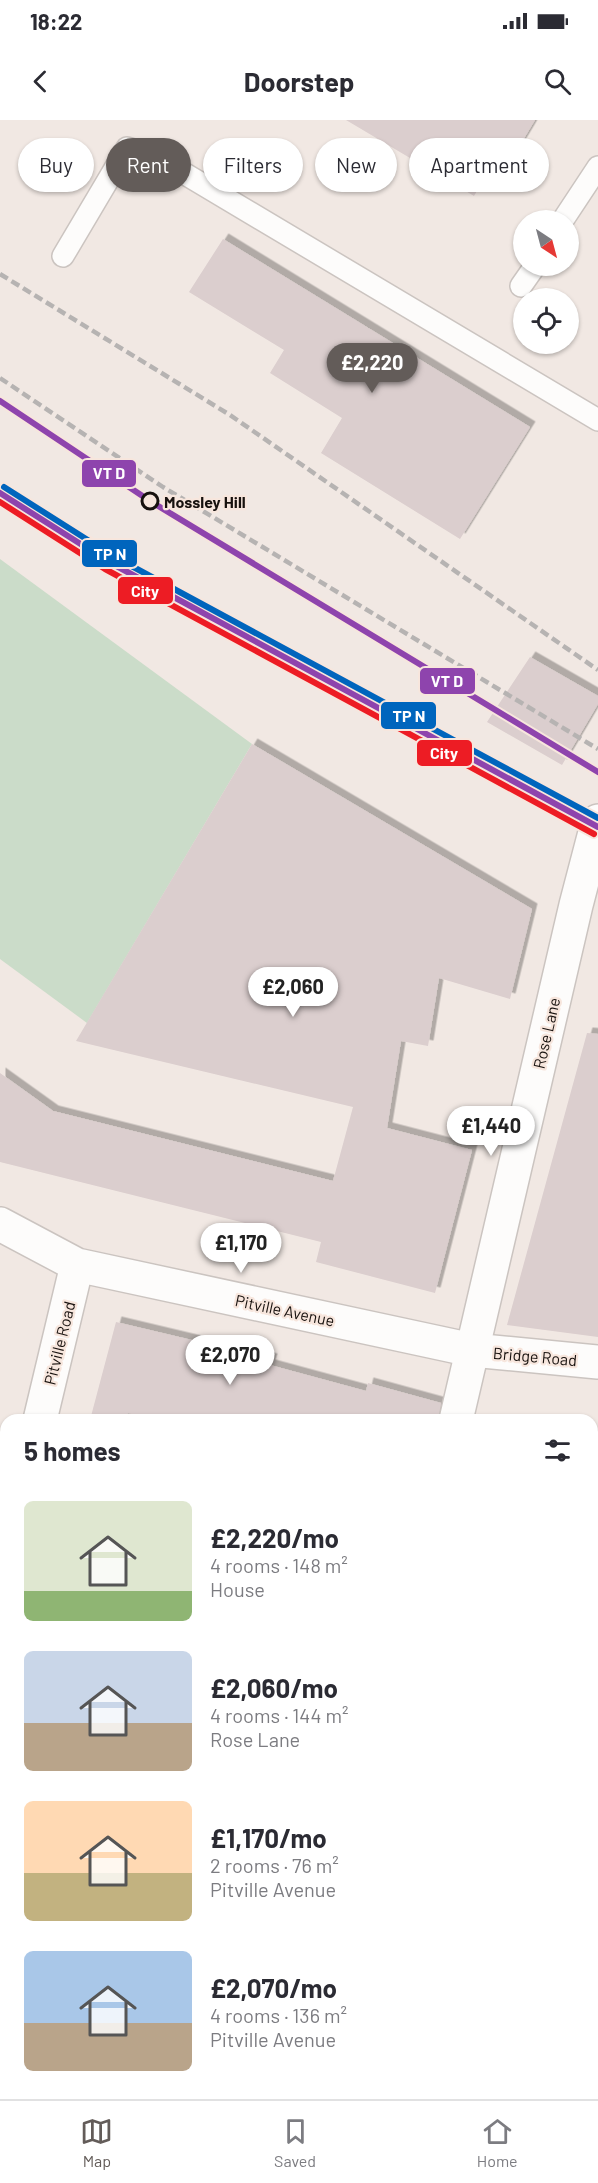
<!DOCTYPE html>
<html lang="en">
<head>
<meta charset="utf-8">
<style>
  :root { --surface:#fff; --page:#f2f2f3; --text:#2b2b33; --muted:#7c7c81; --line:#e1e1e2; --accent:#635c59 }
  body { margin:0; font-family:Barlow,sans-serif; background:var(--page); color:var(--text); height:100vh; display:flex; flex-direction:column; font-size:22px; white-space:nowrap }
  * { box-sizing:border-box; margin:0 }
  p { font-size:20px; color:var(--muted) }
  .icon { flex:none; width:33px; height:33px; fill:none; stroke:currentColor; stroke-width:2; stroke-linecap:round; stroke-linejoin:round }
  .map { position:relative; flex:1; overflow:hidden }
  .sheet { position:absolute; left:0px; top:1294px; width:598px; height:686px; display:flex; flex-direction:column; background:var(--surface); border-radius:18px 18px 0 0; box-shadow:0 2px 4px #0004 }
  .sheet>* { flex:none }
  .hud { position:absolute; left:18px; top:18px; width:562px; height:54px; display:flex; gap:12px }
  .needle { width:39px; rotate:144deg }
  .fabs { position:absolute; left:513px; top:90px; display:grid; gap:12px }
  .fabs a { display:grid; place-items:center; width:66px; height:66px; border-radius:50%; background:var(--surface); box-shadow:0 2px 4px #0004; font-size:30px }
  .price { position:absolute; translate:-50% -51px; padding:0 14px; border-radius:21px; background:#fff; color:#222; font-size:20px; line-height:39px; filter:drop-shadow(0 2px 3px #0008) }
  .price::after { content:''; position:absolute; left:50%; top:36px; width:18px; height:14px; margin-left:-9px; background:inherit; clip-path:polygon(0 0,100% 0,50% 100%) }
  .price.active { background:var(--accent); color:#fff }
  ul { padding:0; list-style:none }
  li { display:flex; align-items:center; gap:18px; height:150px; padding:0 24px }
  li span { display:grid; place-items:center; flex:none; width:168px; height:120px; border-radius:9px; color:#555 }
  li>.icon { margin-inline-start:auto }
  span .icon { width:72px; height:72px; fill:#fffc; stroke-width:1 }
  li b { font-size:26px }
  h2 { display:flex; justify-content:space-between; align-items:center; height:72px; padding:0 24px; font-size:26px }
  .tag { padding:0 21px; border-radius:27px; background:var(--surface); box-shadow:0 2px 4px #0004; font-size:21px; line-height:54px }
  .tag.active { background:var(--accent); color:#fff }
  .status { display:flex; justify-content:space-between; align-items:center; height:42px; padding:0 30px; background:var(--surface); direction:ltr }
  .status svg { height:16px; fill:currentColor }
  header { display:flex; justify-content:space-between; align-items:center; height:78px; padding:0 24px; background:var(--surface); font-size:27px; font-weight:700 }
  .dock { display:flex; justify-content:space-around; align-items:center; height:84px; border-top:2px solid var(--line); background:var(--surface); font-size:16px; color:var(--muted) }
  .dock a { display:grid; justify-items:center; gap:3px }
  .dock .active { color:var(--accent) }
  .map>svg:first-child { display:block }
  .green { fill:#cbdcc9 }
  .building { fill:#dbcece; filter:url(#shadow) }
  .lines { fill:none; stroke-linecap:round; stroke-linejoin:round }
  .lane-casing { stroke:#cbc4c0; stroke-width:24 }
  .street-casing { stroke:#cbc4c0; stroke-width:36 }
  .secondary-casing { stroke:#cbc4c0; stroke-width:36 }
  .lane { stroke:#fdfcfb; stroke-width:21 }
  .street { stroke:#fdfcfb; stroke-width:33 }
  .secondary { stroke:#fdfcfb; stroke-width:33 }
  .rail { stroke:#b6b3b2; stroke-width:4.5; stroke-dasharray:9 4.5; stroke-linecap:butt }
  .rail-1-casing { stroke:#f7e6dd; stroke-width:10 }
  .rail-2-casing { stroke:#f7e6dd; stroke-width:10 }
  .rail-3-casing { stroke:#f7e6dd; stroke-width:10 }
  .rail-1 { stroke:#8e44ad; stroke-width:6 }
  .rail-2 { stroke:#ed1c24; stroke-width:6 }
  .rail-3 { stroke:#0065bd; stroke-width:6 }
  .stop-dot { fill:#f7e6dd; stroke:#17110e; stroke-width:3 }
  .labels { text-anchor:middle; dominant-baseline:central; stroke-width:4.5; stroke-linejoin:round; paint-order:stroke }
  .stop-label { font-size:16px; font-weight:bold; fill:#17110e; stroke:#f7e6dd; text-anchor:start }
  .street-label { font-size:16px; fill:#17110e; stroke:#f7e6dd }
  .line-badge { stroke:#f7e6dd; stroke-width:2 }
  .badge-label { font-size:16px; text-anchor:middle; font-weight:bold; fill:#fff }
</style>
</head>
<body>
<div class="status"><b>18:22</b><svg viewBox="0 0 49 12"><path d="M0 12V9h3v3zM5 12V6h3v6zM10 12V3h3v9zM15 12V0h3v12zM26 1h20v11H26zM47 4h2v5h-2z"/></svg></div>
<header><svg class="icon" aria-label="back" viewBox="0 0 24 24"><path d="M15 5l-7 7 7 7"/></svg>Doorstep<svg class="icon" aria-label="search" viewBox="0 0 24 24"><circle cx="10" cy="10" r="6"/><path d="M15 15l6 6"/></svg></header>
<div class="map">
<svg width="598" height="1979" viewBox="0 0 598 1979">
  <defs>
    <filter id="shadow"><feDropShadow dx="5.5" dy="-5.5" stdDeviation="0" flood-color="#0004"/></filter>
  </defs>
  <rect width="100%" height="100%" fill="#f1e8e3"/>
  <path class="green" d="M0,439l252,185 -165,279 -87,-64z"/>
  <path class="building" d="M346,0h189l-28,47 -12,-7 -21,36z
    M223,119l307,188 -70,112 -139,-86 21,-35 -72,-45 14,-23 -95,-58z
    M530,537l68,39v8l-36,61 -75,-43z
    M252,624l280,165 -22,90 -71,-21 -11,68 -27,-5 -14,87 85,22 -37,143 -119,-31 5,-20 -321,-80v-89l53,38 280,70 20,-74 -277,-66z
    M587,913l11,1v303l-91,-12z
    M116,1202l156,37 -2,6 96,26 2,-8 73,20 -3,17h-281l-29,-7 -2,7h-36z"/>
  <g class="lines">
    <defs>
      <path id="lane" d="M563,100l35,-53
        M63,136l64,-108 28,8 443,264
        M521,166l14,-20
        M592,1619l6,1
        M0,1625l6,1
        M559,1979l1,-5"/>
      <path id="street" d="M0,1104l77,41 395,85 126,12
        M40,1300l37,-155
        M0,1466l6,-25
        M592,1845l6,1"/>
      <path id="secondary" d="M456,1300l120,-515 22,-84
        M317,1979l1,-5"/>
    </defs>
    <use href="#lane" class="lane-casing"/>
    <use href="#street" class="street-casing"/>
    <use href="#secondary" class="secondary-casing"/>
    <use href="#lane" class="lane"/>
    <use href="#street" class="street"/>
    <use href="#secondary" class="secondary"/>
    <path class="rail" d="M0,154l230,141 368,255
      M0,258l163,109 435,262"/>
    <defs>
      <path id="rail-1" d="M0,281l150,100 448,271
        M0,373l109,69 489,265"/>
      <path id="rail-2" d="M0,382l105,67 489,265"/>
      <path id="rail-3" d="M4,367l109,69 485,262"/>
    </defs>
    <use href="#rail-1" class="rail-1-casing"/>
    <use href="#rail-2" class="rail-2-casing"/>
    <use href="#rail-3" class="rail-3-casing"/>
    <use href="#rail-1" class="rail-1"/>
    <use href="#rail-2" class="rail-2"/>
    <use href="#rail-3" class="rail-3"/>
  </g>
  <circle class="stop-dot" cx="150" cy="381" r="8"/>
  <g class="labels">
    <g class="stop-label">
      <text x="164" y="381">Mossley Hill</text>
    </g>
    <g class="street-label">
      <text transform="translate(546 913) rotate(-77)">Rose Lane</text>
      <text transform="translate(285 1190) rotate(12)">Pitville Avenue</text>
      <text transform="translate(59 1223) rotate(-76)">Pitville Road</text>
      <text transform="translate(535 1236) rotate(5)">Bridge Road</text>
    </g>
  </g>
  <g class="line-badge">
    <rect x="81" y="339" width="56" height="29" rx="6" fill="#8e44ad"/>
    <rect x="81" y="419" width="57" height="29" rx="6" fill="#0065bd"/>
    <rect x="117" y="456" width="57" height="29" rx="6" fill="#ed1c24"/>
    <rect x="419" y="547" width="57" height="28" rx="6" fill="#8e44ad"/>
    <rect x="380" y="581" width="57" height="29" rx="6" fill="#0065bd"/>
    <rect x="416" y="619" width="57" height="28" rx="6" fill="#ed1c24"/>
  </g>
  <g class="badge-label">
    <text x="109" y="359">VT D</text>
    <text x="110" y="440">TP N</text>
    <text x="145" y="477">City</text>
    <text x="447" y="567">VT D</text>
    <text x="409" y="602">TP N</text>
    <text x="444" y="639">City</text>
  </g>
</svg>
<div class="fabs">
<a><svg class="needle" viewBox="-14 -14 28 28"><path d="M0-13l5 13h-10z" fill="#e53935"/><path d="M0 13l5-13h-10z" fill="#7c7c81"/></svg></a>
<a><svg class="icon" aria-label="locate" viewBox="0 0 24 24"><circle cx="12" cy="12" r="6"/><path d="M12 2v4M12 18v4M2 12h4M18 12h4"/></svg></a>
</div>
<b class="price active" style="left:372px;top:274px">£2,220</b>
<b class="price" style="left:293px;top:898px">£2,060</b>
<b class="price" style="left:491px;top:1037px">£1,440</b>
<b class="price" style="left:241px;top:1154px">£1,170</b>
<b class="price" style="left:230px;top:1266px">£2,070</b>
<div class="hud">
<a class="tag">Buy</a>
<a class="tag active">Rent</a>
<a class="tag">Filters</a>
<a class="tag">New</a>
<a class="tag">Apartment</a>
</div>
<section class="sheet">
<h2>5 homes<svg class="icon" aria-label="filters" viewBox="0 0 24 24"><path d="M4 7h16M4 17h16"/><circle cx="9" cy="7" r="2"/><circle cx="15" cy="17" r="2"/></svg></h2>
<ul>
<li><span style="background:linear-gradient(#dfe7d0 75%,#8fb573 0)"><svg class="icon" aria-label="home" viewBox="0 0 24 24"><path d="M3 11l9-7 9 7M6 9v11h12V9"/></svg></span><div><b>£2,220/mo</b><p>4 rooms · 148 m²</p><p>House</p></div></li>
<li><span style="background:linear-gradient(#c9d6e8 60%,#b9a48a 0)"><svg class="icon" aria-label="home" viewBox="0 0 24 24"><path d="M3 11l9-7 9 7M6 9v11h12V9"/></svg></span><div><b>£2,060/mo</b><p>4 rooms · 144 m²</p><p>Rose Lane</p></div></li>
<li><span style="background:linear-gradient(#ffd9b3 60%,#c2b280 0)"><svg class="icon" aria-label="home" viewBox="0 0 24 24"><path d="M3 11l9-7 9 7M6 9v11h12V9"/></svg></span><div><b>£1,170/mo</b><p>2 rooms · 76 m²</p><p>Pitville Avenue</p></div></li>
<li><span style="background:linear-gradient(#a9c7e8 60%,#b9a48a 0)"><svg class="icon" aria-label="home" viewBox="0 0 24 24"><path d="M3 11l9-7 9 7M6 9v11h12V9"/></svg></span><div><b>£2,070/mo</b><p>4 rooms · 136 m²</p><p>Pitville Avenue</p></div></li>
</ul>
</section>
</div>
<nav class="dock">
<a class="active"><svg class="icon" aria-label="map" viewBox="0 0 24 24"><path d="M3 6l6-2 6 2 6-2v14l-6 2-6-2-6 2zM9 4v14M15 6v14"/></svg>Map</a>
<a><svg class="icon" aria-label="saved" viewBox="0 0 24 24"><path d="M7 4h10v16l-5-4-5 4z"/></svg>Saved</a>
<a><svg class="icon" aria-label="home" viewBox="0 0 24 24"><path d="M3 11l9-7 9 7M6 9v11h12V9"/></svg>Home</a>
</nav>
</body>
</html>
